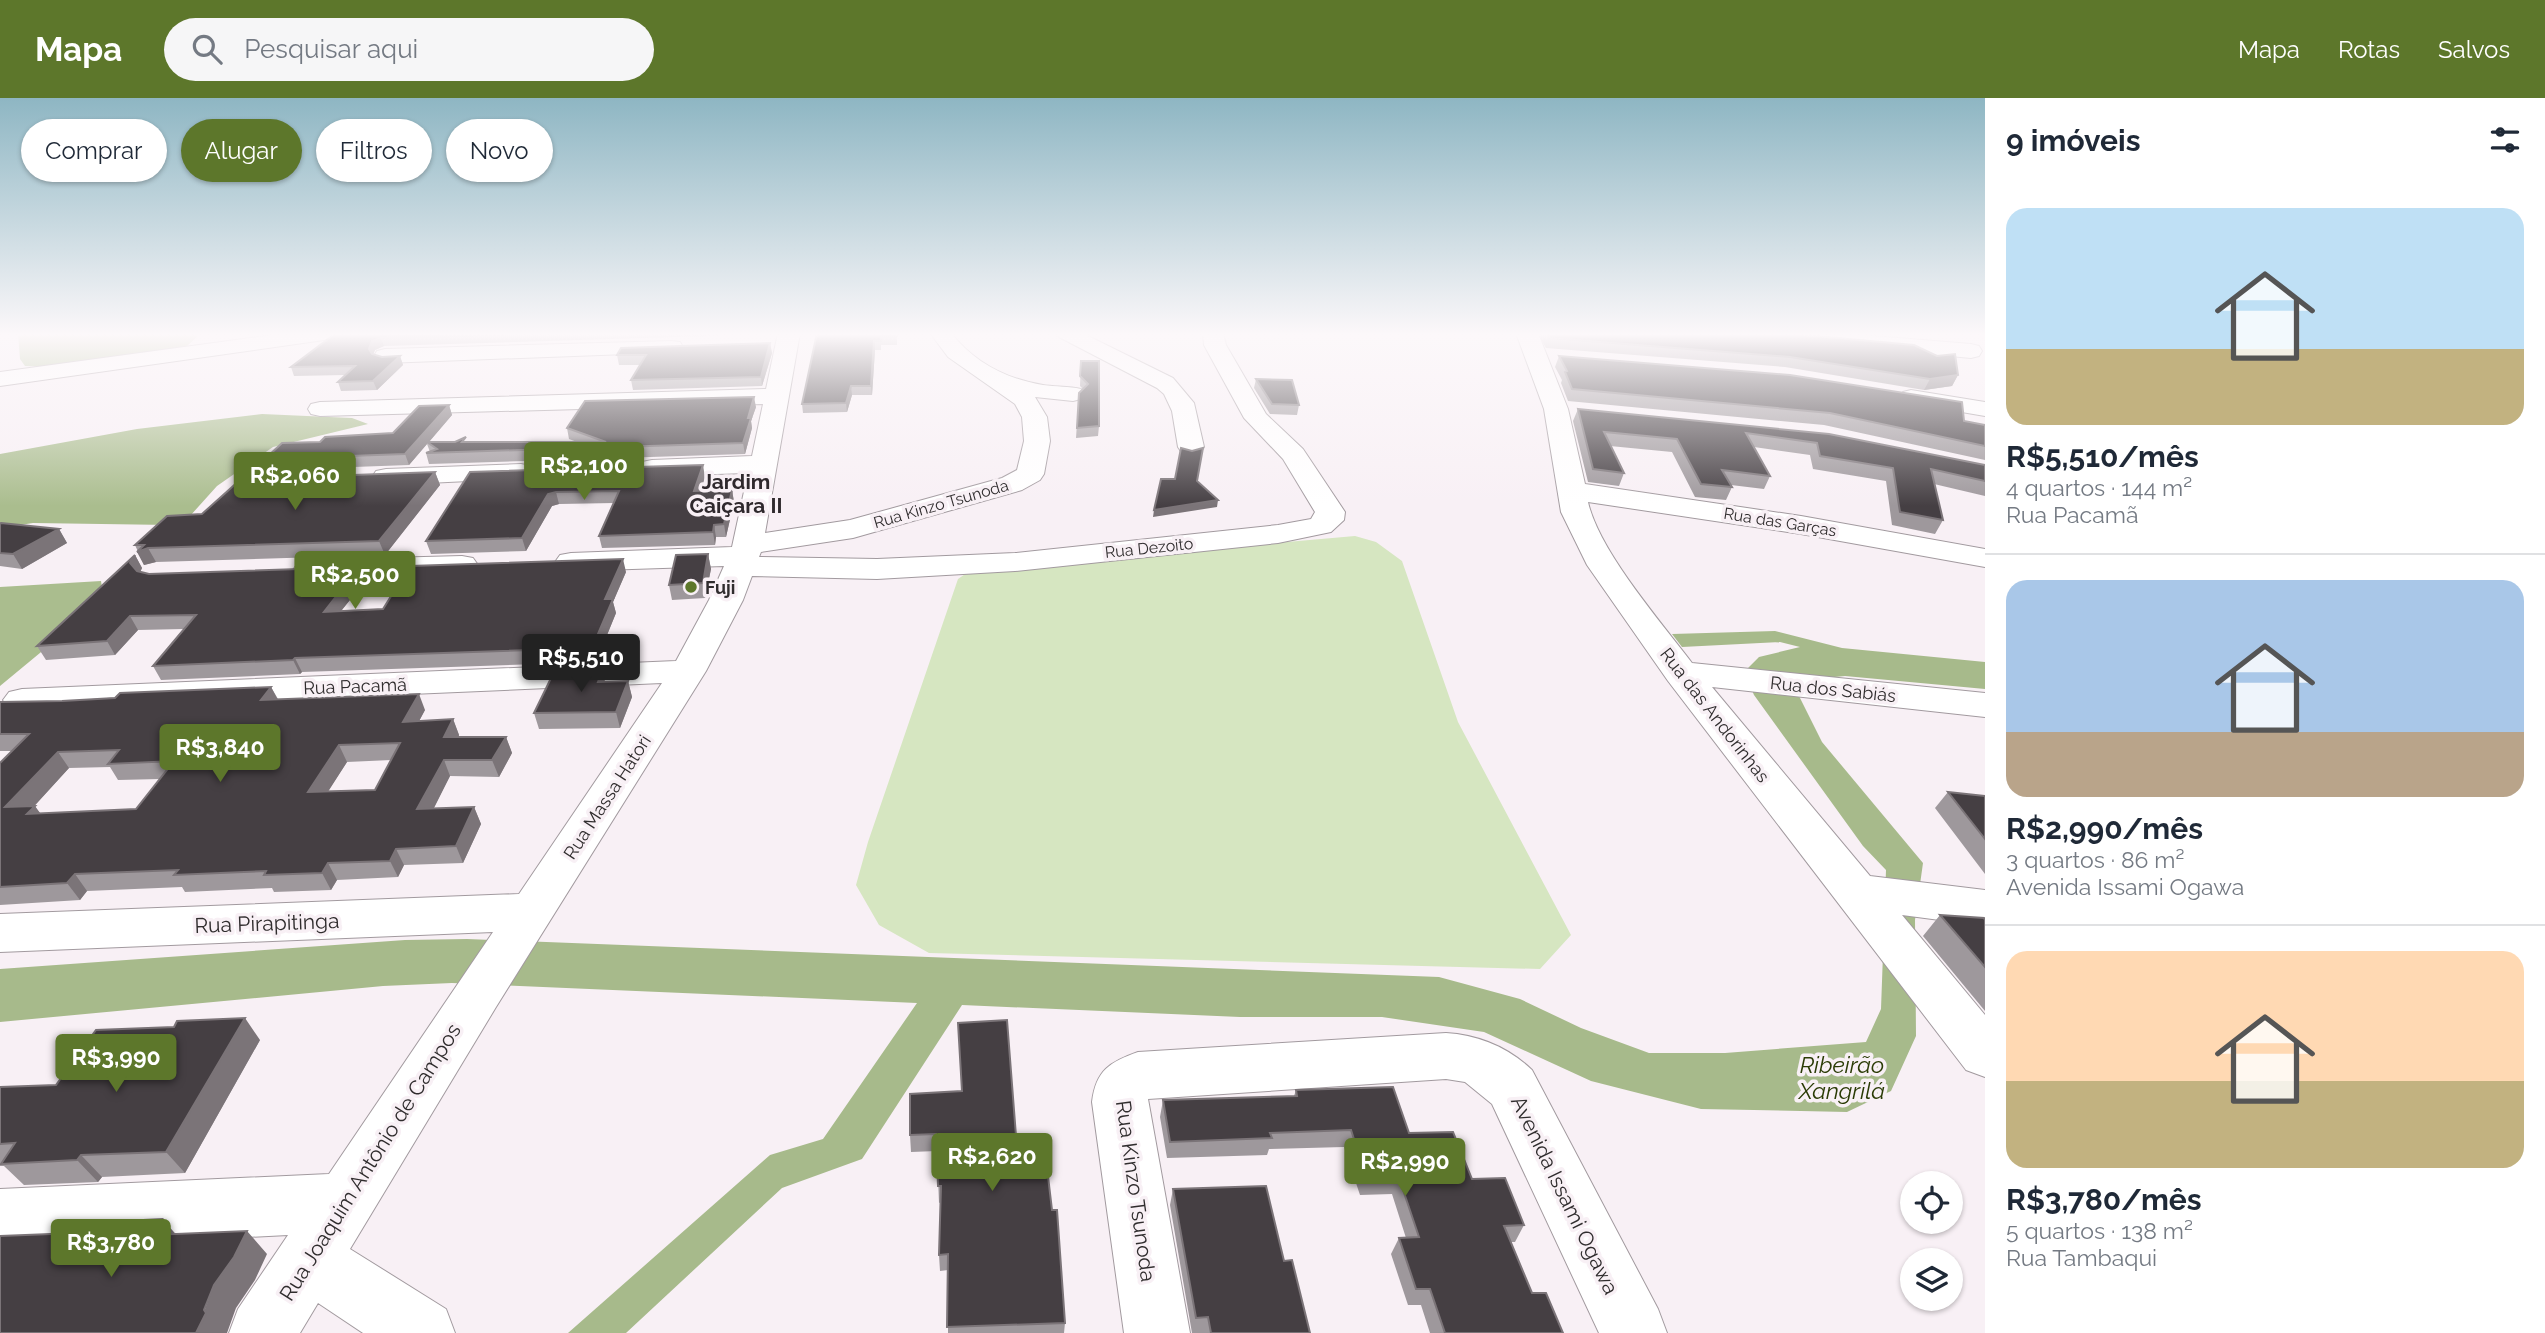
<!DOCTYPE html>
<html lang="pt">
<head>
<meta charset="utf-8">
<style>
  :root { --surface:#fff; --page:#f6f6f7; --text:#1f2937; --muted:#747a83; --line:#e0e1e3; --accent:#5d772b }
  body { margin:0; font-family:Raleway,sans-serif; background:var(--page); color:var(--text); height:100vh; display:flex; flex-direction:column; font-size:26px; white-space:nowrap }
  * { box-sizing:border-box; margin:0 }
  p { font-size:23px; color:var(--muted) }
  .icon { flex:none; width:38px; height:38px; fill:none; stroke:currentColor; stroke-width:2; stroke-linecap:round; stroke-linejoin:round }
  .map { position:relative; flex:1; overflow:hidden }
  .details { display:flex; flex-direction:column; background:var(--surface); width:560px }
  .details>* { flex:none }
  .hud { position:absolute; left:21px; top:21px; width:665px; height:63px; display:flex; gap:14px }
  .controls { position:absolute; left:1900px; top:1073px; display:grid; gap:14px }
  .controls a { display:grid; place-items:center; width:63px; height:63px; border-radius:50%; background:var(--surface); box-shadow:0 2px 5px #0004; font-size:35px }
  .price { position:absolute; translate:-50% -60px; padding:0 16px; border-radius:7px; background:var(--accent); color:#fff; font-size:23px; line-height:46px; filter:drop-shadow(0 2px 4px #0008) }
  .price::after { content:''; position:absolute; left:50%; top:42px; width:21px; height:16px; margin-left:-10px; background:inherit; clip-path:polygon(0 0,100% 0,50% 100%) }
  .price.on { background:#222; color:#fff }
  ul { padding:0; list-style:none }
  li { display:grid; align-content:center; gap:14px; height:371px; padding:0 21px }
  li+li { border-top:2px solid var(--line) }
  li span { display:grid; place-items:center; height:217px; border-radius:21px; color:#555 }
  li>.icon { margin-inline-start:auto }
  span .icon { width:126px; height:126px; fill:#fffc; stroke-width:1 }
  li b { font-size:30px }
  h2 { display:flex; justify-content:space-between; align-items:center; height:84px; padding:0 21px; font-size:30px }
  .chip { padding:0 24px; border-radius:32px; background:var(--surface); box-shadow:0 2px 5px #0004; font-size:24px; line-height:63px }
  .chip.on { background:var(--accent); color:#fff }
  header { display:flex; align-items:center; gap:42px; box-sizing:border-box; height:98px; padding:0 35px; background:var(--accent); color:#fff }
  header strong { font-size:33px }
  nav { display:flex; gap:38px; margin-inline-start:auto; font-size:24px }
  .search { width:490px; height:63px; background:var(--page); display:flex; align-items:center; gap:18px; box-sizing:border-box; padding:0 24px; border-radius:38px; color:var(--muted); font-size:26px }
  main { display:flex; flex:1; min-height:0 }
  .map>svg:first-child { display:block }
  .green { fill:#d6e6c1 }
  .forest { fill:#aabd8e }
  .water { fill:#a7ba8b }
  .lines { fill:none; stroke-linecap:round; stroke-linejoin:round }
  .minor-casing { stroke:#a29a9f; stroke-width:2 }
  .minor { fill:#fff; fill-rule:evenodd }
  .wall { fill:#9e989c; fill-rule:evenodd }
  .shaded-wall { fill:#7b7478 }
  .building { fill:#453f43; stroke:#7b7478; stroke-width:2; fill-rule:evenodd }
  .poi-dot { fill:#5d772b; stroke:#f8f0f5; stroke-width:2.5 }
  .labels { text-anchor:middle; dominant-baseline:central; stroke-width:7; stroke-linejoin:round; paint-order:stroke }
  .far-street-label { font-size:16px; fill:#302d2e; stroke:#f8f0f5 }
  .poi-label { font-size:18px; font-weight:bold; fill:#302d2e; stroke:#f8f0f5; text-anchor:start }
  .street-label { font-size:18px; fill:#302d2e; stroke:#f8f0f5 }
  .far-district-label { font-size:21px; font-weight:bold; fill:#2f292d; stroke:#f8f0f5 }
  .near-street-label { font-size:21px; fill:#302d2e; stroke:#f8f0f5 }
  .near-water-label { font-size:23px; font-style:italic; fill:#2a3b05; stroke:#f8f0f5 }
</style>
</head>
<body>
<header>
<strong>Mapa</strong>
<div class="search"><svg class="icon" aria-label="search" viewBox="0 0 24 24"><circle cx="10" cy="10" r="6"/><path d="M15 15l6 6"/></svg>Pesquisar aqui</div>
<nav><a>Mapa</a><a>Rotas</a><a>Salvos</a></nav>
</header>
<main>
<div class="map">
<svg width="1985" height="1235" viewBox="0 0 1985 1235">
  <rect width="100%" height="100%" fill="#f8f0f5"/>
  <path class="green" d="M1355,438l21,6 26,19 56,161 113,213 -31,34 -611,-16 -50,-28 -23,-40 12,-43 90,-263 13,-9z"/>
  <path class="forest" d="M18,235h176l4,3 -11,10 -32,8 -103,13 -27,-1 -5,-7z
    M262,316l90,4 16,6 -95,23 -56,39 -27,30 -20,9 -137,-2 -33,5v-74l137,-25z
    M101,483l3,19 -104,86v-99z"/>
  <path class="water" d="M1775,533l67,17 143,14v27l-140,-13 -31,3 -15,17 23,46 101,121 -8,57 1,116 -25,55 -44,21 -146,-3 -110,-28 -107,-49 -102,-15h-142l-278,-12 -100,154 -80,29 -156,145h-58l202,-178 53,-16 94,-136 -465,-20 -69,3 -383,36v-53l405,-29 62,-1 972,38 81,22 61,29 68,25h76l141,-11 15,-33 5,-139 -23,-24 -109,-151 -10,-23 15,-15 41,-10 -20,-5 -98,5 -10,-13z"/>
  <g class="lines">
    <defs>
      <path id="minor" d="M288,235h54l-4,4 -7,2 -331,47v-14z
        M778,235h22l-35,200 85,-13 152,-42 15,-8 7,-29 -2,-24 -7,-13 -67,-47 -18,-24h21c23,29 55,46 92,52 13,2 26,1 38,4l4,5 -4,5 -8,2 -38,-4 12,20 3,24 -6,33 -4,6 -18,10 -169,48 -92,14 -2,5 118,2 138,-6 263,-28 33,-6 4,-7 -32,-53 -39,-41 -40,-73 -1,-12h20l3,12 40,69 37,35 42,63 -1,8 -13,12 -53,11 -263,28 -138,8 -125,-3 -9,24 -37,71 -210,336 -146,242 96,60 9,24h-92l-45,-30 -18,30h-71l9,-24 50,-74 -288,14v-60l329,-15 164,-242 -493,20v-38l519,-20 143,-211 -640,28 -13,-3 -6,-8 6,-8 13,-3 654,-28 33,-61 15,-34 -153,5 -11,-2 -5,-7 5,-7 11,-2 161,-6 16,-74 -96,3 -10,-2 -4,-6 4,-6 10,-2 100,-4 11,-52 -443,12 -9,-2 -3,-5 3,-5 9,-2 446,-13z
        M1055,235h27l91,45 21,25 10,44 -4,6 -9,2 -9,-2 -4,-6 -6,-36 -8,-17 -7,-6 -98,-51z
        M1516,235h22l30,76 17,75 216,32 184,33v18l-184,-33 -213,-32c11,49 73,120 104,161l293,30v24l-273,-30 158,189 115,14v36l-83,-11 83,100v62l-19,-7 -298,-389 -81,-116 -26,-53 -17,-103z
        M1759,235h78l134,11 8,2 3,5 -3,5 -8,2 -201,-19 -7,-2z
        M672,243l8,1 3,5 -3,5 -295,11 -8,-2 -3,-5 3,-5 8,-2z
        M1911,292l74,12v14l-82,-14 -4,-5 4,-5z
        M521,366l10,2 4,6 -4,6 -145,7 -10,-2 -4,-6 4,-6 10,-2z
        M462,458l11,2 5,7 -5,7 -11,2 -153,6 -11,-3 -5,-7 5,-7 11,-3z
        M1446,935c32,2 62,14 86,37l126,239 9,24h-68l-107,-229 -27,-22 -19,-3 -298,20 42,234h-66l-32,-231c4,-32 18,-40 46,-50z"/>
    </defs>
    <use href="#minor" class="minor-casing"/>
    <use href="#minor" class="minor"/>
  </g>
  <path class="wall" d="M336,235h441l-1,1 -392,12 -9,4 -2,4 9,3 18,-1 3,9 -26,25 -36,1 -3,-9 7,-7 -51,1 -3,-9z
    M817,235h80v12h-16v5h-6l-3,45h-20l-5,17 -44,1 -1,-9z
    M1537,235h247l174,42 -6,11 -28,4 -139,-23 -239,-19z
    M770,245l2,10 -10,33 -129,4 -2,-10 9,-15h-21l-2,-10z
    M1559,258l426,69v35l-161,-35 -256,-24 -7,-18 1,-3 -7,-13z
    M1081,263l18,65 -1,10 -22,2 3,-45 4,-4 -3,-3z
    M1256,281l43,26 -2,10 -27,-1 -16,-26z
    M449,307l3,10 -23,27h148l-8,-3 -2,-11 189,-21 -5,14 1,7 -7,26 -316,10 -3,-11 4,-1 -3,-8 -18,21 -139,5 -5,-11 55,-17 73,-9z
    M1578,311l407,56v31l-51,-12 9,36 -8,14 -43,-9 -6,-44 -73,-12 -3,-14 -56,-8 16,29 -6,13 -33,-4 1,2 -6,13 -31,-3 -23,-45 -62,-6 14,27 -5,13 -31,-4 -15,-61z
    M435,374l5,13 -55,70 -229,7 -12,3 -9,-20 67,-31z
    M470,374l235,5 -4,13h31l2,12 -8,35h-10l-1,8 -113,3 -3,-12 15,-33 -55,1 -7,2 -26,45 -95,3 -5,-13z
    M0,426l59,5 8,14 -45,26 -22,-3z
    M708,456l3,15 -6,29 -33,2 -3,-15z
    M135,457l7,13 -2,4 9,2 216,7 -24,30 42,-2 243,-37 -13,30 3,11 -20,49 -294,10 -2,2 -139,6 -8,-14 31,-37 -46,1 -23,25 -69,5 -9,-14z
    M602,574l3,10 23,-1 4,16 -12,31 -81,1 -5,-16z
    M271,589l7,12 147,11 -6,11 34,-2 6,16v2h47l6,16 -13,24 -49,-1 -17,33 41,-2 7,17 -18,39 -59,2 -6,12 -61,3 -6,10 -57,2 -2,-4 -87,4 -3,-5 -95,4 -7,9 -80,5v-142l12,-12h-12v-49l62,-1zM391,662l-16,30 -47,1 19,-29zM110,669l8,13 42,-1 -24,30 -95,5 -7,-8 35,-38z
    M1948,694l37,4v78l-50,-66z
    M1940,817l45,5v91l-62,-75z
    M260,942l-75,133 -83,4 -4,5 -74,3 -20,-19h-4v-80l1,1 55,-2z
    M959,942l57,96 49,187 -1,10h-116v-63l-8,1 -1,-16 2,-53 -2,1 -2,-52 -26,1 -1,-17 52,-44z
    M1296,992l113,43 63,46 52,46 -9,17h-4l21,51 31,40h-133l-9,-28h-13l-17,-51 8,-16h7l-14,-44 -32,1 -16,-48 -75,2 -2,6 -100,3 -7,-41 3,-17 131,-4z
    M1173,1091l111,72 26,72h-118l-22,-128z"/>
  <path class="shaded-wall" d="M381,240l3,8 -9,4 -3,7 -3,-8 3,-8z
    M874,243l1,9 -3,45 -1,-9z
    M770,245l2,10 -10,33 -1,-9z
    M400,258l3,9 -26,25 -4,-9z
    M1958,277l-6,11 -28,4 6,-11z
    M851,288l1,9 -5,17 -1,-9z
    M754,299l2,10 -5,14 1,7 -7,26 -2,-11 5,-25z
    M449,307l3,10 -24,28 -1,-1v2l-18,21 -4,-11z
    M703,367l2,12 -9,26 -2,-12z
    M435,374l5,13 -55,70 -6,-14z
    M732,392l2,12 -8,35 -2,-13z
    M556,394l3,12 -7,2 -26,45 -4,-13 26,-44z
    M1218,402l-1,7 -64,10 1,-7z
    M714,427l2,12 -1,8 -2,-13z
    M59,431l8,14 -45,26 -9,-15z
    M148,450l8,14 -12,3 -7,-13z
    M708,456l3,15 -6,29 -2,-15z
    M135,457l7,13 -4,9 -8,-14z
    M623,461l3,13 -13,30 3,11 -20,49 -4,-14 13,-49z
    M359,469l6,14 -35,44 -6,-13z
    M130,518l8,14 -23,25 -8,-14z
    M295,560l7,14 -2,2 -7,-14z
    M602,574l5,16 -9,-6z
    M628,583l4,16 -12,31 -4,-16z
    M271,589l8,15 -18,-2z
    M419,596l6,16 -15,28 -7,-16z
    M453,621l6,16 -8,18 -7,-16z
    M506,639l6,16 -13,24 -7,-17z
    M339,647l8,17 -30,47 -9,-17z
    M58,654l11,16 -51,56 -13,-17z
    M444,662l6,16 -25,50 -8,-17z
    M35,708l12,17 -20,-9z
    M474,709l7,17 -18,39 -7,-17z
    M396,751l8,16 -6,12 -8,-16z
    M328,765l9,17 -6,10 -9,-17z
    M75,776l12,17 -7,9 -13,-17z
    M245,920l15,22 -75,133 -19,-21z
    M81,1057l21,22 -4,5 -21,-22z
    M162,1121l22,24 -32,-8z
    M247,1133l20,23 -12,26 -19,28 -9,25h-31l18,-48z"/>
  <path class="building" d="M336,235h218l-173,5 -9,3 -3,8 3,5 10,3 18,-1 -27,25 -35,1 17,-16 -64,1z
    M817,235h80v3l-16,1v4h-7l-3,45h-20l-5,17 -44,1z
    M1546,235h238l130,12 23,11 18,-2 3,21 -28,4 -140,-22 -241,-19z
    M770,245l-9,34 -130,3 15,-25h-29l4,-7z
    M1559,258l231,19 172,27 2,19 21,4v21l-155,-33 -258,-24 -7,-17 2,-1z
    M1081,263h18v65l-22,2 2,-35 9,-9 -8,-8z
    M1256,281l36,1 7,25 -27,-1z
    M754,299l-6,21h3l-8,25 -317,10 11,-4 -10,-7h28l11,-5 -4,5h144l-39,-14 18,-27z
    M449,307l-44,49 -140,5 17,-16 38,-1 5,-5 68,-4 26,-27z
    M1578,311l251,25 156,31v16l-54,-12 12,51 -43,-8 -7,-44 -73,-12 -3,-13 -71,-10 24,43 -48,-6 10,17 -31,-3 -24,-45 -73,-7 20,41 -31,-4z
    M1181,350l11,3 11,-3 -6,33 21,19 -64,10 7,-31h14z
    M703,367l-9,26 38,-1 -8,34 -10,1 -1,7 -114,4 20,-45 -63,1 -8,2 -26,44 -96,3 44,-69z
    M435,374l-56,69 -231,7 -11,4 7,-7h-9l32,-29 35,-2 39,-35z
    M1,425l58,6 -46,25 -13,-1v-29z
    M708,456l-5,29 -34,2 7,-30z
    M135,457l-5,8 7,8 12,3 210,-7 -35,45 59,-3 27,-43 213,-7 -18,40h8l-21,49 -297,10 -2,2 -140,6 43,-51 -66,1 -23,25 -70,5z
    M602,574l-4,10 30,-1 -12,31 -82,1 19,-39z
    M271,589l-10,13 158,-6 -16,28 50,-3 -9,18h62l-14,23h-48l-27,49 57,-2 -18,39 -60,3 -6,12 -62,2 -6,10 -58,2 2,-4 -92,4 4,-5 -103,4 -8,9 -67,4v-124l29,-29h-29v-32l62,-1 53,-3 5,-5zM400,645l-25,47 -67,2 31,-47zM119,652l-11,14 66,-3 -38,48 -109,5 8,-8 -30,1 53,-55z
    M1948,694l37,4v43z
    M1940,817l44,3 1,2v47z
    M245,920l-79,134 -85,3 -4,5 -76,4 14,-21 -15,1v-57l56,-2 40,-55 78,-3 3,-6z
    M1007,922l9,116 27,-2 9,76h5l8,113 -118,4 1,-73 -9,1 2,-69h-3l-2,-52 -26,1v-41l52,-3 -4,-68z
    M1393,989l16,46 44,-1 19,47 33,-1 19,47 -20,1 28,67h14l17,40h-118l-15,-44h-14l-17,-51 20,-1 -20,-59 -32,1 -16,-49 -81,3 2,5 -102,4 -7,-42 134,-4 -1,-6z
    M1266,1088l18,75 8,-1 18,73h-99l-3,-16 -12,1 -23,-129z
    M162,1121l-10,16 95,-4 -13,26 -20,28 -10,25 2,3 -10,20h-196v-97l76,-3 5,-10z"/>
  <linearGradient id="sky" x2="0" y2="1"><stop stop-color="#8eb6c3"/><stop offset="0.58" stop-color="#fcf8fa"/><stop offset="1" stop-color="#fcf8fa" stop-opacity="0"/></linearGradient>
  <rect width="1985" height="408" fill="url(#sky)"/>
  <circle class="poi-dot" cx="691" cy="489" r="7"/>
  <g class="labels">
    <g class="far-street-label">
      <text transform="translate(941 406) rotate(-16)">Rua Kinzo Tsunoda</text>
      <text transform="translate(1780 424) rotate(9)">Rua das Garças</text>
      <text transform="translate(1149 450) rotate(-6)">Rua Dezoito</text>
    </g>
    <g class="poi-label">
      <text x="705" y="489">Fuji</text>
    </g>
    <g class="street-label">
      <text transform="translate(355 588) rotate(-2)">Rua Pacamã</text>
      <text transform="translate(1833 591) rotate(6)">Rua dos Sabiás</text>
      <text transform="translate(1715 617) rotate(52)">Rua das Andorinhas</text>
      <text transform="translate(607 699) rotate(-57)">Rua Massa Hatori</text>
    </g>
    <g class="far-district-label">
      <text x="736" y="383">Jardim<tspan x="736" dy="24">Caiçara II</tspan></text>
    </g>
    <g class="near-street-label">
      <text transform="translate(267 825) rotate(-2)">Rua Pirapitinga</text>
      <text transform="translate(370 1064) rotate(-58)">Rua Joaquim Antônio de Campos</text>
      <text transform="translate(1136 1093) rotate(82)">Rua Kinzo Tsunoda</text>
      <text transform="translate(1565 1097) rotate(64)">Avenida Issami Ogawa</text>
    </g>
    <g class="near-water-label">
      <text x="1842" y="966">Ribeirão<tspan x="1842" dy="26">Xangrilá</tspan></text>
    </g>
  </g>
</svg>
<div class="controls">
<a><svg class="icon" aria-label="locate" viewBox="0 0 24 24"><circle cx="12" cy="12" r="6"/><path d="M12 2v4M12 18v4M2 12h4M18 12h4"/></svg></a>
<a><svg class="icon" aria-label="layers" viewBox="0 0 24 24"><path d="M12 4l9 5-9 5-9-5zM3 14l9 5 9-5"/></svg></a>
</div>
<b class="price" style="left:584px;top:404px">R$2,100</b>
<b class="price" style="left:295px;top:414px">R$2,060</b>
<b class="price" style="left:355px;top:513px">R$2,500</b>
<b class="price on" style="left:581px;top:596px">R$5,510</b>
<b class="price" style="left:220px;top:686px">R$3,840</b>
<b class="price" style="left:116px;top:996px">R$3,990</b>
<b class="price" style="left:992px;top:1095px">R$2,620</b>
<b class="price" style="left:1405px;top:1100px">R$2,990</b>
<b class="price" style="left:111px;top:1181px">R$3,780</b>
<div class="hud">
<a class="chip">Comprar</a>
<a class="chip on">Alugar</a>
<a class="chip">Filtros</a>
<a class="chip">Novo</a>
</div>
</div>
<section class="details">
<h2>9 imóveis<svg class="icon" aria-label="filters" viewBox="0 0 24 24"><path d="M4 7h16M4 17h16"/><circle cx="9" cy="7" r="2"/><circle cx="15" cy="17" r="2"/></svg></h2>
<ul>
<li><span style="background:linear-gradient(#bfe0f5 65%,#c2b280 0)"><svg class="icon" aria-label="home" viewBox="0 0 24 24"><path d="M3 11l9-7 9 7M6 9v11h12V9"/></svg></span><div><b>R$5,510/mês</b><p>4 quartos · 144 m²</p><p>Rua Pacamã</p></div></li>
<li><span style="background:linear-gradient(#a9c7e8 70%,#b9a48a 0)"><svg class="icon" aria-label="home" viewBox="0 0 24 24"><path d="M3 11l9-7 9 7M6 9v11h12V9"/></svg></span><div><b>R$2,990/mês</b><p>3 quartos · 86 m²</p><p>Avenida Issami Ogawa</p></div></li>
<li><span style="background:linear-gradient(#ffd9b3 60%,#c2b280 0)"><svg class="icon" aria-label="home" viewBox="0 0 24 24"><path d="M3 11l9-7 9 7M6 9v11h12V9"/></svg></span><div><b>R$3,780/mês</b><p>5 quartos · 138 m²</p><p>Rua Tambaqui</p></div></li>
</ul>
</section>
</main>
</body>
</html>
